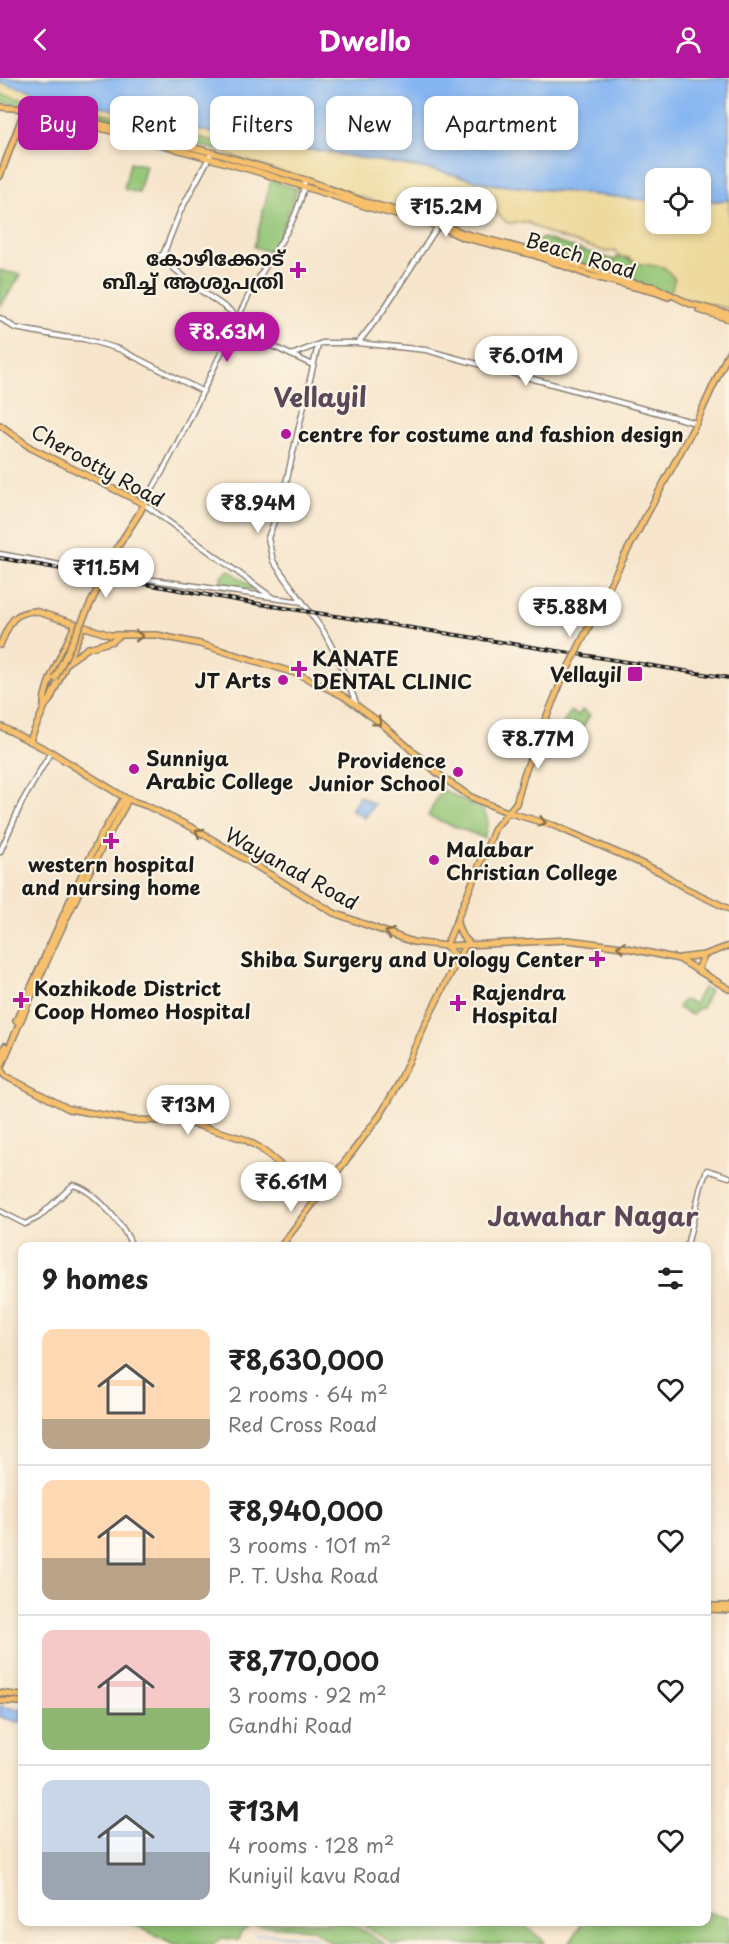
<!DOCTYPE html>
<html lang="en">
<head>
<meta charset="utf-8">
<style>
  :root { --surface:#fff; --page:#f2f2f2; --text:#222; --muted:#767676; --line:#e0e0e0; --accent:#b5179e }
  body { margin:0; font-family:"Playpen Sans","Noto Sans Malayalam",sans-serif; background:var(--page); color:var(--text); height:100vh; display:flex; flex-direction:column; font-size:22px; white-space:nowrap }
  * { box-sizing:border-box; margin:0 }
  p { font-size:20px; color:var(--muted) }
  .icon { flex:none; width:33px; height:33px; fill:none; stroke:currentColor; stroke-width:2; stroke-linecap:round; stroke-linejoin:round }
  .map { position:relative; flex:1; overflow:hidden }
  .sheet { position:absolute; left:18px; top:1164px; width:693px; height:684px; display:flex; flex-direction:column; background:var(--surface); border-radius:12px; box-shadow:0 3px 9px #0003 }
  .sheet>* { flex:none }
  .guide { position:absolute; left:18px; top:18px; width:693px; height:54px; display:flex; gap:12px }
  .fabs { position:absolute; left:645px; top:90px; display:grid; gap:12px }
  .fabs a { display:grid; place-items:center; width:66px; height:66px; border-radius:12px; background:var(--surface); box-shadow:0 3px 9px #0003; font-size:30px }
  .price { position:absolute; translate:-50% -51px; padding:0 14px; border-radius:21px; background:#fff; color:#222; font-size:20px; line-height:39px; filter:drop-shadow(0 2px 3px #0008) }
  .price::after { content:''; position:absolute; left:50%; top:36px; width:18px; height:14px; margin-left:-9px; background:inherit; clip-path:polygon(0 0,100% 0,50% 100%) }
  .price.current { background:var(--accent); color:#fff }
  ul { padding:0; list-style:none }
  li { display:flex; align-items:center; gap:18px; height:150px; padding:0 24px }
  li+li { border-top:2px solid var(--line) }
  li span { display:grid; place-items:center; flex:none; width:168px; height:120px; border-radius:12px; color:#555 }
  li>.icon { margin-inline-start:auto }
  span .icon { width:72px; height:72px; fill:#fffc; stroke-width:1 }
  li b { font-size:26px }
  h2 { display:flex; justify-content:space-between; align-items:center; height:72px; padding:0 24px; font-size:26px }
  .chip { padding:0 21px; border-radius:12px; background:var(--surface); box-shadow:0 3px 9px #0003; font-size:21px; line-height:54px }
  .chip.current { background:var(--accent); color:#fff }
  header { display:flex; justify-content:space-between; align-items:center; height:78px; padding:0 24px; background:var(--accent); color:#fff; font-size:27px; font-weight:700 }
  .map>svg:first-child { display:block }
  .green { fill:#93c475; stroke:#587048; stroke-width:1.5 }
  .sand { fill:#eeda9e; stroke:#857b5d; stroke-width:1.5 }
  .water { fill:#85b5f1; stroke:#506886; stroke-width:1.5 }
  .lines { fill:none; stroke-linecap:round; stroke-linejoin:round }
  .stream { stroke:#85b5f1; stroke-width:1.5 }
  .minor-casing { stroke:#8a8074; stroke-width:7 }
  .major-casing { stroke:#8a8074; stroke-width:8 }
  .minor { stroke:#fff; stroke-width:4 }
  .major { stroke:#f7c06c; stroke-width:5 }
  .rail-casing { stroke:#1c1c1c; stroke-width:4 }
  .rail { stroke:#fcf5e5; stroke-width:1.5; stroke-dasharray:4.5; stroke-linecap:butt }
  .major-bridge-casing { stroke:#8a8074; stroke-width:8; stroke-linecap:butt }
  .major-bridge { stroke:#f7c06c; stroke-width:5 }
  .oneway { stroke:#8a6e44 }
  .poi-dot { fill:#b5179e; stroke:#fcf5e5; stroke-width:2 }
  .labels { text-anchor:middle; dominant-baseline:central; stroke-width:4.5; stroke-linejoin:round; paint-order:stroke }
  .street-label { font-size:20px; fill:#1c1c1c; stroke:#fcf5e5 }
  .poi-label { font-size:20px; font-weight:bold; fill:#1c1c1c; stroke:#fcf5e5; text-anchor:start }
  .district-label { font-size:26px; font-weight:bold; fill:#5b4757; stroke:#fcf5e5 }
</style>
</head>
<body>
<header><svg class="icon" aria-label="back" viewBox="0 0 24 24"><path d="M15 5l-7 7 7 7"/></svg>Dwello<svg class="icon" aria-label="person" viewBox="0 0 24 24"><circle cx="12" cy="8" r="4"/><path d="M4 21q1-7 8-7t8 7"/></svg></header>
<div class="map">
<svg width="729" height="1866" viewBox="0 0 729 1866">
  <rect width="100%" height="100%" fill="#fcf5e5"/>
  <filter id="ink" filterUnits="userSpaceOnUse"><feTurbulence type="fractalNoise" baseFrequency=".0167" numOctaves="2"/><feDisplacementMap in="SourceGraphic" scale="12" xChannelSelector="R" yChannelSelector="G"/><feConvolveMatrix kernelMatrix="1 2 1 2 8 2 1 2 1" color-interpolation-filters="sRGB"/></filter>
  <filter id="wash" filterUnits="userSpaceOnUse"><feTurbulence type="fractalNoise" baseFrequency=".008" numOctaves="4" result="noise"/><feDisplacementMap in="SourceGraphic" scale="24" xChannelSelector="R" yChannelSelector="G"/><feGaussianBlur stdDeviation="1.35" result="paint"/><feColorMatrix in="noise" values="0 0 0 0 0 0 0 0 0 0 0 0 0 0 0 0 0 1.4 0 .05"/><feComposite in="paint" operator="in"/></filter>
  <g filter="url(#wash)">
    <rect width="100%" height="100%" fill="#f7e5cc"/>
    <path class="green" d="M0,16l89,19 1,-3 137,34 -3,8c-74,-18 -148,-41 -224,-50z
      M130,85l16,2 -7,28 -15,-4z
      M271,102l26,9 -24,64 -19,-6z
      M543,160l71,22 7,-4 16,7 27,4 11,12 -5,15 -136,-42 1,-10z
      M0,192l21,5 -21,32z
      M229,492l28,20 -35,-3 -1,-11z
      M582,632l8,5 -13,22 -16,-9 9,-17 8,5z
      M441,711l43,21 4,11 -4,17 -56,-22z
      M703,910l7,2 -8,18 -5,1 -5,6 -14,-7 4,-7 3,-1 9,4z
      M707,1834l22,5v27h-160l14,-22h123z
      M129,1844h220l36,22h-53l-20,-15 -60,-4 -11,7 -3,8 -16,-2 -9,6h-39z
      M359,1844h161l25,20 -2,2h-151z"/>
    <path class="sand" d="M0,1l273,68 41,3 125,21 51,13 165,17 1,23h44l1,-22 28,-2v109l-59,-15 5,-15 -11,-12 -27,-4 -7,-5 -12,-2 -3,-5 -8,1 -58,-18 -22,-12 -19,1 -12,-10 -2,-11 -10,-4 -6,4 -8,-1 -9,-10h-10l-2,6 -9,-3 -7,21 -56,-13 -149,-47 -4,-3 2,-8 -136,-34 -1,3 -89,-19z"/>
    <path class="water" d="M0,0h729v122l-28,2 -1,-24h-44l-1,23 -165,-17 -51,-13 -125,-21 -41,-3 -273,-64z
      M359,718l15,8 -9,14 -14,-8z
      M0,1628l15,3 7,-1v13l-5,1 -17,-5z"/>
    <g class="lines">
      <path class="stream" d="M255,1857l14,-1 44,3 8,7"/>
    </g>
  </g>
  <g filter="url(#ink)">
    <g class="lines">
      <defs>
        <path id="minor" d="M163,177l17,-43 32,-60
          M158 181a4 4 0 1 1 8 0a4 4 0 1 1-8 0Z
          M165,183l35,29 32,22 12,21 69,32
          M0,240l15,10 49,9 20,2 35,10 83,42
          M358,265l68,7 270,73
          M318,267l-36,155 -14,38 5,23 51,71 16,31 16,40
          M291,277l31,-12h36l24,-31 56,-86
          M0,476l99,18 173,25
          M303,524l-30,-4 -129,-94c39,-66 69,-136 103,-205 19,-39 52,-74 58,-119
          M0,774l22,-50 29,-50
          M0,1133l25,13 14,-7 34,-32c21,4 52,42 59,61
          M687,1168l14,-60 6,-16 22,7"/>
        <path id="major" d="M0,29l25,2 71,14 122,31 91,27 56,21 61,16 37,15 80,21 85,28 27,5 35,17 39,10
          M86,46l169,47 119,38 64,17 24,11 72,18 57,21 64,16 13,5
          M0,98l25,-67
          M699,232l30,9
          M0,347l31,23 113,56 -4,8
          M624,479l72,-134 33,-71
          M0,567c9,-19 11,-33 35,-34l75,24h47l43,9 98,30 45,22 13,9 26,19 60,53 29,20 36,15 48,14 72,31 33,15 25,16 44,21
          M68,584l20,-14 25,-7 6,-5
          M44,629l6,-7 33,-73
          M44,629c-2,-20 23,-62 31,-82
          M0,648l51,26 76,47 20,7 46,22 141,85 79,29 33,4 122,-6 54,7 57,12 50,30
          M30,662l15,-34
          M516,726l8,-29 17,-45
          M457,845l4,11 9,10
          M446,868l49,-118 21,-25
          M446,868l12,12
          M680,880l24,-3 25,-9
          M698,892l6,-15
          M16,943l60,-134 23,-48 23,-38 5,-2
          M0,980l5,-12
          M0,990l5,8 64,33 62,11 42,1 24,4 47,14 16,9 30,25 31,20
          M0,991c38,-89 76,-179 125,-263l2,-7
          M281,1168l100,-132 18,-31 27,-61 39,-77
          M711,1528h18
          M706,1531l23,1
          M0,1615l22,3
          M0,1623l22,1"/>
      </defs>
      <use href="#minor" class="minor-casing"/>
      <use href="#major" class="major-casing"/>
      <use href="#minor" class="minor"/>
      <use href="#major" class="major"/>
      <defs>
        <path id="rail" d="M0,480l241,43 488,77"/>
      </defs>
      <use href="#rail" class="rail-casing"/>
      <use href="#rail" class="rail"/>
      <defs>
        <path id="major-bridge" d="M55,600l62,-130 23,-36
          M541,652l21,-50 62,-123"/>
      </defs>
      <use href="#major-bridge" class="major-bridge-casing"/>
      <use href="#major-bridge" class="major-bridge"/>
    </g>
    <defs><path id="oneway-chevron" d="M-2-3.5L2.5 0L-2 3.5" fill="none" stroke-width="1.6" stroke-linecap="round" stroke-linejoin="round" transform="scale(1.5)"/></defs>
    <g class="oneway">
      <use href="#oneway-chevron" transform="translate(139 558)"/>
      <use href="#oneway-chevron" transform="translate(378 644) rotate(39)"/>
      <use href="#oneway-chevron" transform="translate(542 744) rotate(16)"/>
      <use href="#oneway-chevron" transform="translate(199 754) rotate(-149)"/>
      <use href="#oneway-chevron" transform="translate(389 855) rotate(-160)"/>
      <use href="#oneway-chevron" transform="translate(621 869) rotate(-172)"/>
    </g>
  </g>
  <g class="poi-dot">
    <path d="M295 183h6v6h6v6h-6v6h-6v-6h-6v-6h6z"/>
    <circle cx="286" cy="356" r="6"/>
    <path d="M296 582h6v6h6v6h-6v6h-6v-6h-6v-6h6z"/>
    <rect x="627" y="588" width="16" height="16" rx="3"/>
    <circle cx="283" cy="602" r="6"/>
    <circle cx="134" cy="691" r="6"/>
    <circle cx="458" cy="694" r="6"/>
    <path d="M108 754h6v6h6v6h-6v6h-6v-6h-6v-6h6z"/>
    <circle cx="434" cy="782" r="6"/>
    <path d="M594 872h6v6h6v6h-6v6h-6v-6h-6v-6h6z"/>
    <path d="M18 913h6v6h6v6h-6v6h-6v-6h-6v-6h6z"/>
    <path d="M455 916h6v6h6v6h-6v6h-6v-6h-6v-6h6z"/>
  </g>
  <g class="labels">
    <g class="street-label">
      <text transform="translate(581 177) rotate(17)">Beach Road</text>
      <text transform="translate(98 387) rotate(29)">Cherootty Road</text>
      <text transform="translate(292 790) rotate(29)">Wayanad Road</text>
    </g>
    <g class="poi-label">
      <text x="284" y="180" text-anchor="end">കോഴിക്കോട്<tspan x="284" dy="23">ബീച്ച് ആശുപത്രി</tspan></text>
      <text x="298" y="356">centre for costume and fashion design</text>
      <text x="312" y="580">KANATE<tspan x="312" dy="23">DENTAL CLINIC</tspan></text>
      <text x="622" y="596" text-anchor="end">Vellayil</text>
      <text x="271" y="602" text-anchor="end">JT Arts</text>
      <text x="146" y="680">Sunniya<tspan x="146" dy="23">Arabic College</tspan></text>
      <text x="446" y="682" text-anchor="end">Providence<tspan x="446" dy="23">Junior School</tspan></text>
      <text x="446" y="771">Malabar<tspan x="446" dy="23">Christian College</tspan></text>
      <text x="111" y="786" text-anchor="middle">western hospital<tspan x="111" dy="23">and nursing home</tspan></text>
      <text x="584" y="881" text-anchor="end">Shiba Surgery and Urology Center</text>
      <text x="34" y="910">Kozhikode District<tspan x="34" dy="23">Coop Homeo Hospital</tspan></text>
      <text x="472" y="914">Rajendra<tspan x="472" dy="23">Hospital</tspan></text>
    </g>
    <g class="district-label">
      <text x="320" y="318">Vellayil</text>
      <text x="593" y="1137">Jawahar Nagar</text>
    </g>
  </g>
</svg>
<div class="fabs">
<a><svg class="icon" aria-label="locate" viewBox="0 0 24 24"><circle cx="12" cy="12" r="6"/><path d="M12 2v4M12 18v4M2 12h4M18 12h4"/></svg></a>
</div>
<b class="price" style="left:446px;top:160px">₹15.2M</b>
<b class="price current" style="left:227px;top:285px">₹8.63M</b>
<b class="price" style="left:526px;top:309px">₹6.01M</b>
<b class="price" style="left:258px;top:456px">₹8.94M</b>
<b class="price" style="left:106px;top:521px">₹11.5M</b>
<b class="price" style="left:570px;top:560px">₹5.88M</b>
<b class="price" style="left:538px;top:692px">₹8.77M</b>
<b class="price" style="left:188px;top:1058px">₹13M</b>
<b class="price" style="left:291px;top:1135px">₹6.61M</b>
<div class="guide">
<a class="chip current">Buy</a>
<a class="chip">Rent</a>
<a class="chip">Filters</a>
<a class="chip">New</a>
<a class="chip">Apartment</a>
</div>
<section class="sheet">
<h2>9 homes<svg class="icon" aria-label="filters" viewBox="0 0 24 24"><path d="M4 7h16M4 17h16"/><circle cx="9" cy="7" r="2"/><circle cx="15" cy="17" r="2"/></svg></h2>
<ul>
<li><span style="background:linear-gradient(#ffd9b3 75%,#b9a48a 0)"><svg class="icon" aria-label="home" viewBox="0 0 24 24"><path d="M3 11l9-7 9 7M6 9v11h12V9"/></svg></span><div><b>₹8,630,000</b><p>2 rooms · 64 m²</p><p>Red Cross Road</p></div><svg class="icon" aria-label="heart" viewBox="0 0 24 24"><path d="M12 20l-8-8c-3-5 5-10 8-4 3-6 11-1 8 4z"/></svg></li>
<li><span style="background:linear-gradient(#ffd9b3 65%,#b9a48a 0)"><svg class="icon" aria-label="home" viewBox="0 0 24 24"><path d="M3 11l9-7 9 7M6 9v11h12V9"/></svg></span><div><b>₹8,940,000</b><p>3 rooms · 101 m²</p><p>P. T. Usha Road</p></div><svg class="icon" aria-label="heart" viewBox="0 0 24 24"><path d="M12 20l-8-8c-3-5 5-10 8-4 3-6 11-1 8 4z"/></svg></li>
<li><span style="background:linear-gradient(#f6c9c9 65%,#8fb573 0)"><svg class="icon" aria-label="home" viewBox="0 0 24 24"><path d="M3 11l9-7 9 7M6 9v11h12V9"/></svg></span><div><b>₹8,770,000</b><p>3 rooms · 92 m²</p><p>Gandhi Road</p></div><svg class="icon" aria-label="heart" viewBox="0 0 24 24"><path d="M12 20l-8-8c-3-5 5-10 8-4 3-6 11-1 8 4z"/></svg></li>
<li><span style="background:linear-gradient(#c9d6e8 60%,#9aa5b1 0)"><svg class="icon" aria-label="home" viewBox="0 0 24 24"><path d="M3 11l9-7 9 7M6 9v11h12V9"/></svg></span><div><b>₹13M</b><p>4 rooms · 128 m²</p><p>Kuniyil kavu Road</p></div><svg class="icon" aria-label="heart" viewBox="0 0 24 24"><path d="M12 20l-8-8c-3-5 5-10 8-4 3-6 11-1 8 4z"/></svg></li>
</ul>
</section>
</div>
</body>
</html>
